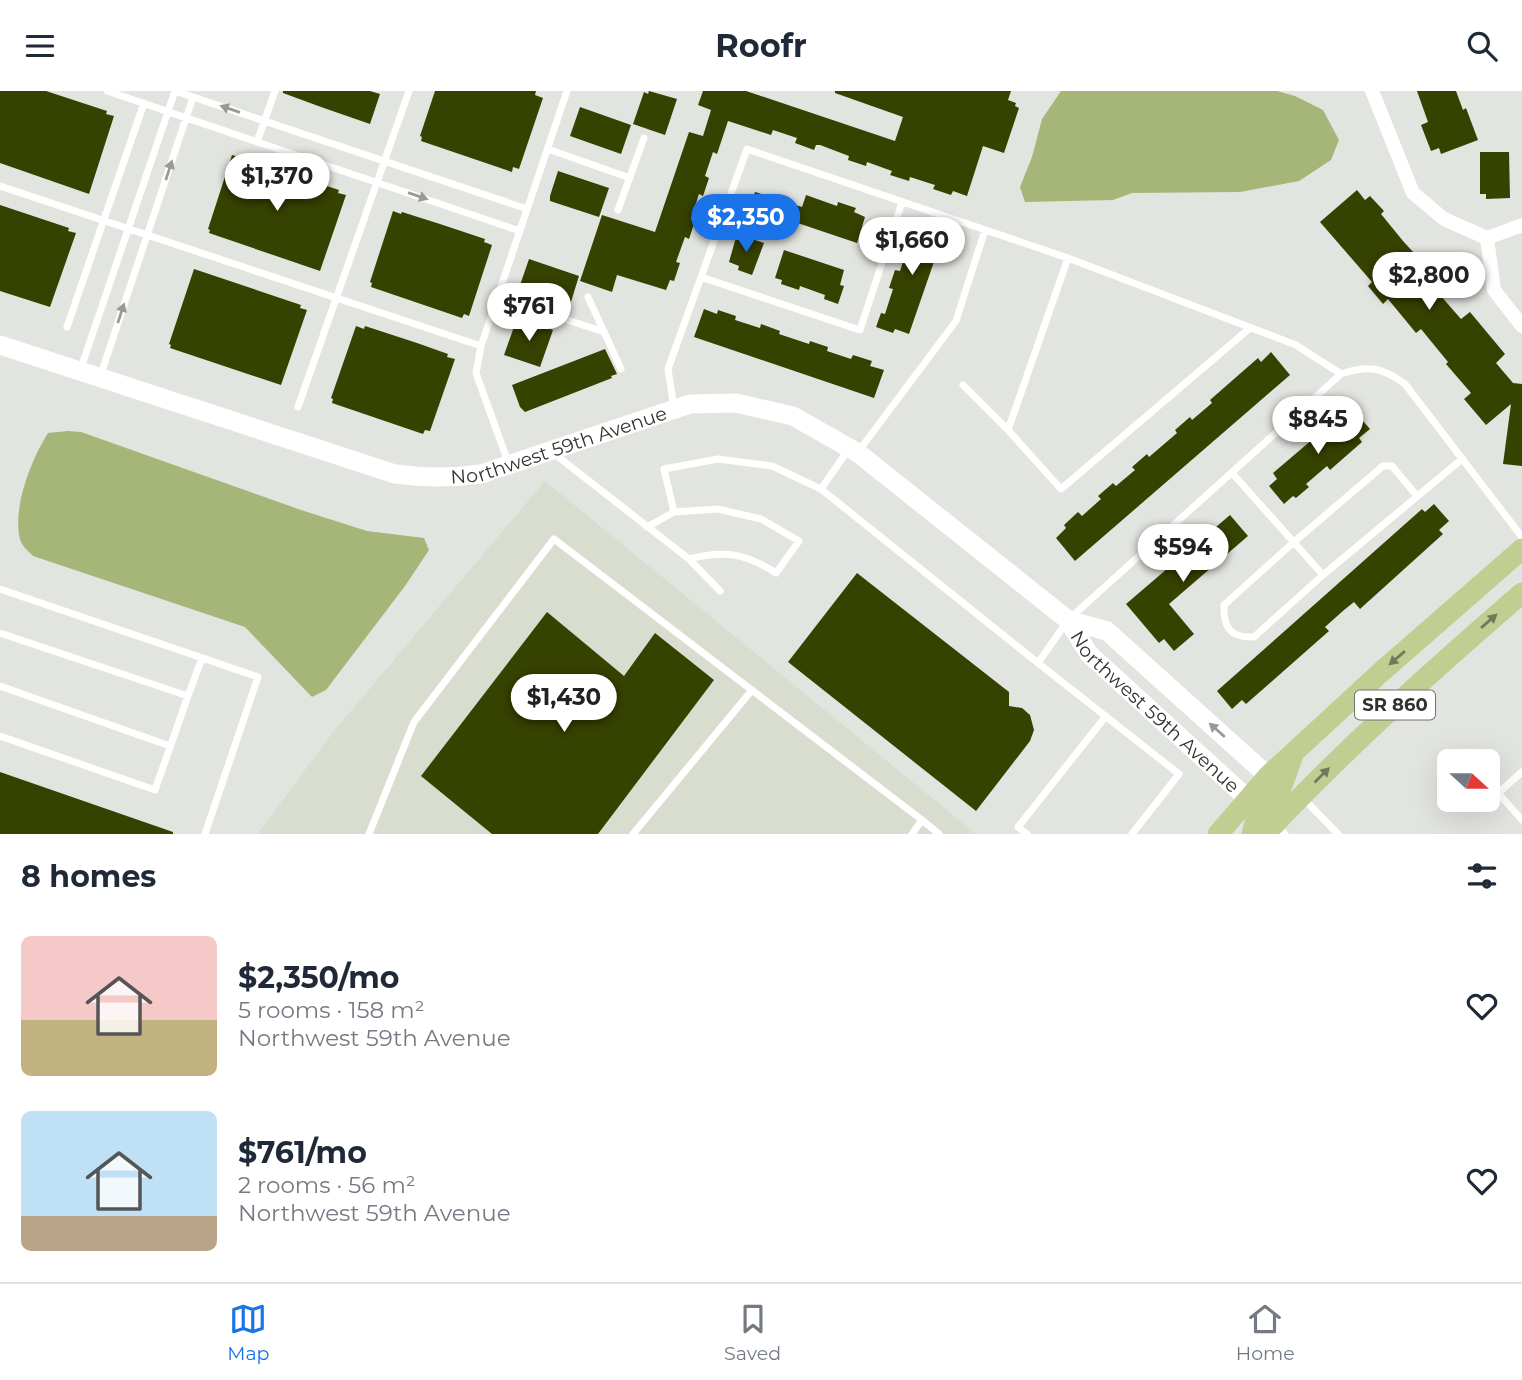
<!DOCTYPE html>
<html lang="en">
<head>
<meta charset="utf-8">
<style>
  :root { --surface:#fff; --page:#f6f6f7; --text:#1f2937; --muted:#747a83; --line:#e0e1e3; --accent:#1a73e8 }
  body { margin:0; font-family:Montserrat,sans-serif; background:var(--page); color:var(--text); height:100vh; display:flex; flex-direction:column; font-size:26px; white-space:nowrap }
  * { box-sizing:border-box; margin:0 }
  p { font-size:23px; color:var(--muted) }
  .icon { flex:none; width:38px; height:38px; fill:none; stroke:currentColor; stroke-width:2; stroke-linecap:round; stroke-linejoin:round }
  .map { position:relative; height:743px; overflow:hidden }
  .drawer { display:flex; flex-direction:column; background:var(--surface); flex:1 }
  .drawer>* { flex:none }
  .needle { width:46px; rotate:111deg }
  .fabs { position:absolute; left:1437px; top:658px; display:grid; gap:14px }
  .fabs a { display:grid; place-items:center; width:63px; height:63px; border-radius:10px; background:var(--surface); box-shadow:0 7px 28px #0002; font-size:35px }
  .price { position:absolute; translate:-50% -60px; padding:0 16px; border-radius:24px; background:#fff; color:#222; font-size:23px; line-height:46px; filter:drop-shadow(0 2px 4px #0008) }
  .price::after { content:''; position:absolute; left:50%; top:42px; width:21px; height:16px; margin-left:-10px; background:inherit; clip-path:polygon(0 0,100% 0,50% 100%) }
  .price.on { background:var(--accent); color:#fff }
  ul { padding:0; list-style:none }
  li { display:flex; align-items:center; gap:21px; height:175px; padding:0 21px }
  li span { display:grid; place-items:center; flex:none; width:196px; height:140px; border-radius:10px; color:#555 }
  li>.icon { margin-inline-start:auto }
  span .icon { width:84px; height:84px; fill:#fffc; stroke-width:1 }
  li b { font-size:30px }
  h2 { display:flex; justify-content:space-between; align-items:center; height:84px; padding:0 21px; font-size:30px }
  header { display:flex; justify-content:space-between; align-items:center; height:91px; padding:0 21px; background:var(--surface); font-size:32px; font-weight:700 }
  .dock { display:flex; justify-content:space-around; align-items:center; height:98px; border-top:2px solid var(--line); background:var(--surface); font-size:19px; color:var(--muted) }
  .dock a { display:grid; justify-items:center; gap:4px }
  .dock .on { color:var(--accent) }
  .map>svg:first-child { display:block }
  .built { fill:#d9ddd0 }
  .water { fill:#a6b678 }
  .building { fill:#364200 }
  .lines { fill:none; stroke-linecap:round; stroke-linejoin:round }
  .lane { stroke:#fff; stroke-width:7 }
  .street { stroke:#fff; stroke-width:14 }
  .secondary { stroke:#fff; stroke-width:19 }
  .primary { stroke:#c1ce92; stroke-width:21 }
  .oneway { fill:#989998 }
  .oneway2 { fill:#72795d }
  .labels { text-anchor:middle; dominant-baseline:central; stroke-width:7; stroke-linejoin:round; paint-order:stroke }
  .shield { fill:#fff; stroke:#70706f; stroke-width:2 }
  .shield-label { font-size:18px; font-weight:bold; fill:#323331 }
  .street-label { font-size:19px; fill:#323331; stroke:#fff }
</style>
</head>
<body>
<header><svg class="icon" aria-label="menu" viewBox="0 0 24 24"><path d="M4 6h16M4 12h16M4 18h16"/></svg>Roofr<svg class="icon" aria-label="search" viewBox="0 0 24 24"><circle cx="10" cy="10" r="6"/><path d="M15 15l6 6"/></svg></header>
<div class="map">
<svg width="1522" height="743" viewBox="0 0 1522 743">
  <rect width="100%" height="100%" fill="#e2e4df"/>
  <path class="built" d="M545,390l431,353h-719l77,-103z"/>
  <path class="water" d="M1061,0h216l18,5 28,14 16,30 -8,20 -32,21 -59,11 -108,1 -19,7 -88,2 -5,-15 12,-30 10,-38z
    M68,340l13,1 220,78 66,21 57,7 5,12 -24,36 -79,104 -14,7 -67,-70 -212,-71c-5,-5 -12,-11 -13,-17 -8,-31 12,-81 28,-106z"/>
  <path class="building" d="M0,0h46l61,20 -1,3 8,2 -25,78 -89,-31z
    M283,0h87l10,3 -10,30 -49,-17 -38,-14z
    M435,0h101l-1,4 8,3 -24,71 -6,-2 -1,5 -91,-31 1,-4 -2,-1z
    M649,0l28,8 -12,36 -32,-11 11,-32 4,2z
    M703,0h43l149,50 8,-24 -68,-24v-2h176l-3,9 8,3 -1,3 4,2 -15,45 -21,-7 -16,50 -14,-5 -2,4 -18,-6 2,-4 -25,-8 -1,4 -19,-6 2,-4 -25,-9 -1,4 -18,-6 1,-4 -29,-11h-4l-2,5 -19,-7 2,-5 -24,-8 -2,5 -43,-14 -11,33 -4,-2 -8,24 4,2 -6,18 -4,-2 -8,25 4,2 -6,18 -4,-2 -9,25 4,1 -6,18 -4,-1 -4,10 -49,-15 -5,17 -32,-11 22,-66 53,17 34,-100 14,4 8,-26 -13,-5z
    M1417,0h39l7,19 3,-2 12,32 -37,14 -2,-6 -8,3 -10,-26 7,-3z
    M580,16l51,18 -10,29 -51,-18z
    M1480,61h29l1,46 -24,1v-5h-6z
    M232,64l107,35 -1,3 8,2 -26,76 -111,-38 1,-3 -2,-1z
    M558,80l51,17 -10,29 -49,-16v-5z
    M1357,99l8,10 5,-4 14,15 -3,3 22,27 44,48 -7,6 21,24 9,-7 35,42 -9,9 17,20 9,1v82l-19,-2 8,-60 -25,21 -22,-26 7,-6 -25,-29 2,-2 -27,-33 -5,4 -28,-34 -5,5 -15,-18 4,-4 -52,-60z
    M755,101l47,15 4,-12 31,11 1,-4 18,6 -2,4 11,5 -8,26 -107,-36z
    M0,114l69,23 -1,3 8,2 -26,74 -50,-16z
    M393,120l8,3 1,-2 38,12 45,15 -1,3 8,3 -23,71 -5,-2 -2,4 -91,-31 1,-4 -2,-1z
    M919,127l27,9 -37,107 -14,-5 -2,4 -17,-6 5,-14 4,1 8,-25 -4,-1 6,-18 5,1 8,-24 -4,-2 6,-18 4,2z
    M737,143l27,9 -12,32 -14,-5 1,-4 -10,-4z
    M784,159l60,20 -4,15 4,1 -6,18 -14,-5 1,-4 -25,-9 -1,4 -18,-6 1,-4 -7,-2z
    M529,168l50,17 -9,29 -51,-17z
    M194,178l107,36 -1,3 7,2 -26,75 -111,-37 1,-3 -2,-1z
    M704,218l13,5 1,-4 18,6 -1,4 25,8 1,-4 19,7 -1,3 30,10 1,-3 18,6 -1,4 24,8 2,-4 19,6 -2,5 14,4 -10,28 -180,-61z
    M521,227l32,12 -13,37 -36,-12 11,-31 3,2z
    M356,235l8,3 1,-3 52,17 31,11 -1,3 8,2 -25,72 -5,-1 -2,4 -91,-31 1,-4 -2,-1z
    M605,258l12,25 -6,2 1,2 -87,34 -5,-5 -8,-22z
    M1271,261l19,23 -215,186 -19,-23 10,-10 -2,-3 14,-13 4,4 19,-17 -3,-3 15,-13 3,3 19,-16 -3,-3 15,-13 2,3 28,-24 -2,-3 15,-13 2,3 20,-17 -2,-3 48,-42 3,4z
    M1355,321l15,17 -11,9 3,4 -32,28 -3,-4 -21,18 3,3 -13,11 -3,-2 -9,8 -15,-18 8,-7 -4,-6 67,-57 5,5z
    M1434,413l15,17 -10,9 4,4 -83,75 -6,-7 -10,8 -19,17 4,4 -83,73 -4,-4 -10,9 -15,-18 205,-182 3,3z
    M1230,424l18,21 -79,68 25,30 -20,17 -10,-12 -5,4 -33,-39z
    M857,482l152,119v14l13,2 8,7 4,15 -4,11 -54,70 -188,-149z
    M547,521l77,64 31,-43 59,47 -116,154h-106l-71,-58z
    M0,681l173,60v2h-173z"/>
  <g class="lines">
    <path class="lane" d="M107,0l413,140
      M175,0l352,118
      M257,51l18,-51
      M548,58l82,29
      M0,95l481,160
      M618,119l26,-72
      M1068,167l-60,172 53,59 189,-161
      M701,186l159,53 42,-128
      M498,206l106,35
      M588,206l33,72
      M67,236l77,-224
      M80,280l95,-280
      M100,286l93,-280
      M963,294l45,45
      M298,316l111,-316
      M674,317l-6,-39 79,-220 321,109 228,87 45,29c27,-9 41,-7 64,10l117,153
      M848,359l-27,39 217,174
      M552,361l137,107c35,-9 56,-6 87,14l23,-32 -38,-22 -43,-10 -44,3 -10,-43 54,-10 54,7 49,23
      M858,361l98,-131 29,-91
      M508,371l-32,-89 5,-27 86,-255
      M1232,382l91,102 139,-116
      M647,436l27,-15
      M689,468l31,32
      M1323,484l-69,62c-23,1 -31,-9 -30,-32l70,-63 89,-76h9l25,30
      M0,498l258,88 -53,157
      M0,542l188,63 14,-38
      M0,595l170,60
      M0,645l155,54 33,-94
      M1522,681l-24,21 24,27
      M1302,706l36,37
      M922,729l17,14
      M1275,734l10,9
      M369,743l45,-112 140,-183 368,281 -10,14
      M633,743l119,-144
      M1027,743l-9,-7 88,-111
      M1132,743l47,-60 -141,-111 30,-43 273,-246"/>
    <path class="street" d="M1372,0l41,102 31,26 43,19
      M1487,147l7,52 28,36
      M1487,147l35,-13"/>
    <g class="secondary">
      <path id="s1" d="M0,254l395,129c30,4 57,4 86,0l209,-70 46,-1 57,13 65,37 210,167 21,34 159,145"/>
      <path d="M1068,529l39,11 161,145"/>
    </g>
    <path class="primary" d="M1275,733v-19l18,-50
      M1218,743l50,-58 112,-103 142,-124
      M1252,743l14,-52
      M1265,743c81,-86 168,-164 257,-241"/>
  </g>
  <defs><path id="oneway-solid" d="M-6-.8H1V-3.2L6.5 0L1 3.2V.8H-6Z" transform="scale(1.75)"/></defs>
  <g class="oneway">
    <use href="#oneway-solid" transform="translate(230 18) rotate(-161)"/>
    <use href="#oneway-solid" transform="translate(169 79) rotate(-72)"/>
    <use href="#oneway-solid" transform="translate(418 105) rotate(19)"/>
    <use href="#oneway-solid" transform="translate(121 222) rotate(-72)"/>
    <use href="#oneway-solid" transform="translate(1217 639) rotate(-138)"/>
  </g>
  <g class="oneway2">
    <use href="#oneway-solid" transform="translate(1489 530) rotate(-41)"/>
    <use href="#oneway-solid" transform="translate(1397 567) rotate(139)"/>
    <use href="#oneway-solid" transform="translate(1322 684) rotate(-45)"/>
  </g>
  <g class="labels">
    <rect class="shield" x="1355" y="599.5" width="80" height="29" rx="5"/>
    <g class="shield-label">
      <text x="1395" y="614">SR 860</text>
    </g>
    <g class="street-label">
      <text stroke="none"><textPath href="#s1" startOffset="584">Northwest 59th Avenue</textPath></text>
      <text stroke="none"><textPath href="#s1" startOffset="1297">Northwest 59th Avenue</textPath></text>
    </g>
  </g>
</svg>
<div class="fabs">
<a><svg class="needle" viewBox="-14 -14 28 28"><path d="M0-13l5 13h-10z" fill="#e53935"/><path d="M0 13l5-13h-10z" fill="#747a83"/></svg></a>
</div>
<b class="price" style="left:277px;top:122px">$1,370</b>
<b class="price on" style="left:746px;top:163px">$2,350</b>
<b class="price" style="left:912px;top:186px">$1,660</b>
<b class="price" style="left:1429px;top:221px">$2,800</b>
<b class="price" style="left:529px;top:252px">$761</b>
<b class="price" style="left:1318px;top:365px">$845</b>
<b class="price" style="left:1183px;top:493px">$594</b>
<b class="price" style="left:564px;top:643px">$1,430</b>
</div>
<section class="drawer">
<h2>8 homes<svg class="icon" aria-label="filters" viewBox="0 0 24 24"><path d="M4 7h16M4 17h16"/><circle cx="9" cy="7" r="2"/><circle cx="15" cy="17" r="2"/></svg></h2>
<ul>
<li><span style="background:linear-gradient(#f6c9c9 60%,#c2b280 0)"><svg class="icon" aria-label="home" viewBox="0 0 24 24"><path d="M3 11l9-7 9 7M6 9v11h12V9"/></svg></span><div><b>$2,350/mo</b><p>5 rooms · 158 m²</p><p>Northwest 59th Avenue</p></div><svg class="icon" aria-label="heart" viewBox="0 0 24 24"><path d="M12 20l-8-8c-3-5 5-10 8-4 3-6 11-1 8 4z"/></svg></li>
<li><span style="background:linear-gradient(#bfe0f5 75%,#b9a48a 0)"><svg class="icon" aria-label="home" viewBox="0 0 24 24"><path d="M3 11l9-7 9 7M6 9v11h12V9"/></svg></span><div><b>$761/mo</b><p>2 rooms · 56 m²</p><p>Northwest 59th Avenue</p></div><svg class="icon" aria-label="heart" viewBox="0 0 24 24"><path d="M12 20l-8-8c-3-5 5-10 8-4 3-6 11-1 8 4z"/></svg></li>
</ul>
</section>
<nav class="dock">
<a class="on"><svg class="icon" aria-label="map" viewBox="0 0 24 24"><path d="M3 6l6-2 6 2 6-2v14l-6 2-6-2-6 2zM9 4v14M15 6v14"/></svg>Map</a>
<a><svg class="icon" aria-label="saved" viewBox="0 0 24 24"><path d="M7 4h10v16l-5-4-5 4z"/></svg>Saved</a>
<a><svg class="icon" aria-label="home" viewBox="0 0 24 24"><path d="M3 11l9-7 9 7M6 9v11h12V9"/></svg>Home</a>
</nav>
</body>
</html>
